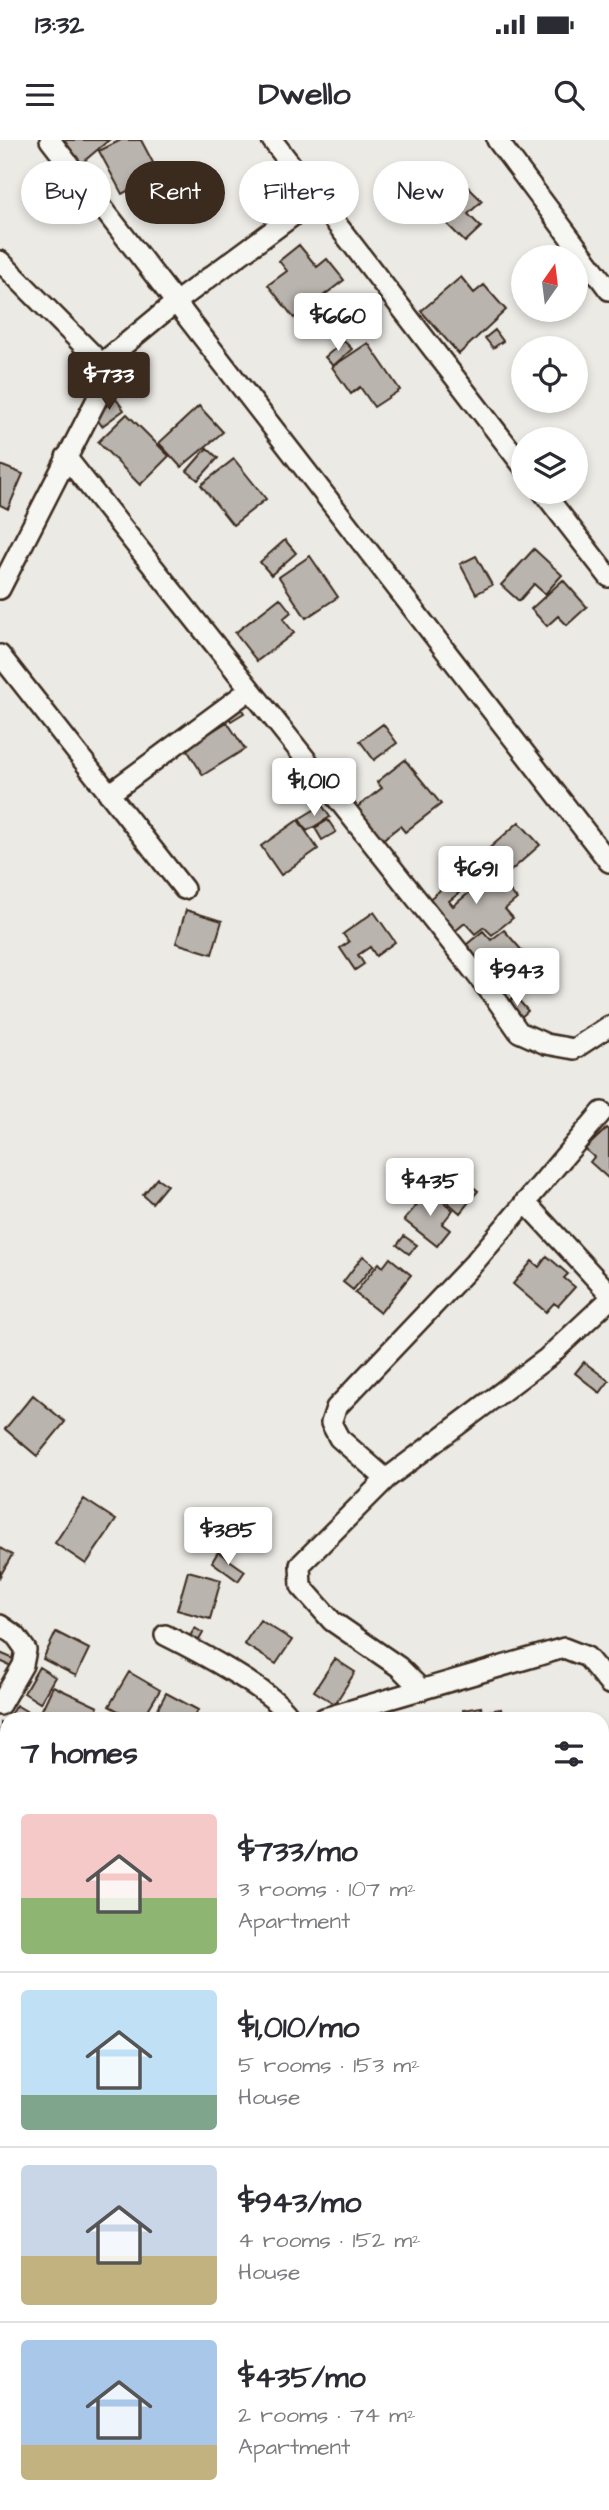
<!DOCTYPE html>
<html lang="en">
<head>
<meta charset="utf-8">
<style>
  :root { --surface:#fff; --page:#f2f2f3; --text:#2b2b33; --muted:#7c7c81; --line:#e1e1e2; --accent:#3b2a1e }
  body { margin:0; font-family:"Architects Daughter",sans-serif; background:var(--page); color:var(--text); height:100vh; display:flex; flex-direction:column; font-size:26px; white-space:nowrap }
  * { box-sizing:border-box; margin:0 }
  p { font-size:23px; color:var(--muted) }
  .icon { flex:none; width:38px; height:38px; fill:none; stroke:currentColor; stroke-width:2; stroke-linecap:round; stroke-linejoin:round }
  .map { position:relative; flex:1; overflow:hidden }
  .drawer { position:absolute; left:0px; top:1572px; width:609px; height:800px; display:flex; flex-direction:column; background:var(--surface); border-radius:21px 21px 0 0; box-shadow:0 4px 10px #0003 }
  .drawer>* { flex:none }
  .guide { position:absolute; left:21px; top:21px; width:567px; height:63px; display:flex; gap:14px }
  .needle { width:46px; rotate:14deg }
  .buttons { position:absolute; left:511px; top:105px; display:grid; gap:14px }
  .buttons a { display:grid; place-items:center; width:77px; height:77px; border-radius:50%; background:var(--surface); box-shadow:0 4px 10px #0003; font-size:35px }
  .price { position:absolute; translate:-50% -60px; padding:0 16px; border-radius:7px; background:#fff; color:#222; font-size:23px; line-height:46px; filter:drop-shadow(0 2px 4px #0008) }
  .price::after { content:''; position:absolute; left:50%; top:42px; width:21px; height:16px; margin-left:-10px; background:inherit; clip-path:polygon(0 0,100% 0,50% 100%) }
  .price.on { background:var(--accent); color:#fff }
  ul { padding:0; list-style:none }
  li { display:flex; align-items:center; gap:21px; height:175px; padding:0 21px }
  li+li { border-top:2px solid var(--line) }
  li span { display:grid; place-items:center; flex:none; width:196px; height:140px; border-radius:7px; color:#555 }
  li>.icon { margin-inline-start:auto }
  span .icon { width:84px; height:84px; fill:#fffc; stroke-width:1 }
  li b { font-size:30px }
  h2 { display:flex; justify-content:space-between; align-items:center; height:84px; padding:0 21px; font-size:30px }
  .pill { padding:0 24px; border-radius:32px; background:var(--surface); box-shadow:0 4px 10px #0003; font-size:24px; line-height:63px }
  .pill.on { background:var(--accent); color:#fff }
  .status { display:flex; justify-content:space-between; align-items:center; height:49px; padding:0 35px; background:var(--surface); direction:ltr }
  .status svg { height:19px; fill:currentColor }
  header { display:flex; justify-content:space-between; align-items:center; height:91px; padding:0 21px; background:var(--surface); font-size:32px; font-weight:700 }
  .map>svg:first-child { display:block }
  .building { fill:#bab4ae; stroke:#3b2a1e; stroke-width:2 }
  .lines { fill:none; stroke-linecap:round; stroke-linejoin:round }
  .minor-casing { stroke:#3b2a1e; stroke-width:24 }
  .minor { stroke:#f6f6f2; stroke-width:19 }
</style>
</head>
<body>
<div class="status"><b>13:32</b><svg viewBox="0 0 49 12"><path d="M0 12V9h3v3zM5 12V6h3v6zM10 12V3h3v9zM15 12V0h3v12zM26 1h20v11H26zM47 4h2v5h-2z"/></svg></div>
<header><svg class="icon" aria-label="menu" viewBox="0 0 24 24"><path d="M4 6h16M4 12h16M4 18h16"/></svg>Dwello<svg class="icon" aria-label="search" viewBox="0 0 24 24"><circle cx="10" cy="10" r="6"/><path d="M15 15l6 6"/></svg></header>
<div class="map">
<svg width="609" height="2370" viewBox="0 0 609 2370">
  <rect width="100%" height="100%" fill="#ebeae5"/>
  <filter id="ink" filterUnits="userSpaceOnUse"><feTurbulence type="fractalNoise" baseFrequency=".0143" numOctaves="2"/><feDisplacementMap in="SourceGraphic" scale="14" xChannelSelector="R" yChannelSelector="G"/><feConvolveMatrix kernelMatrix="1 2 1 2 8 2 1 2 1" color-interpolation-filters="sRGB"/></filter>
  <g filter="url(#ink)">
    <path class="building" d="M56,0h53l-32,27z
      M121,0h20l18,34 -37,20 -23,-43z
      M174,35l10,11 -21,17 -9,-11z
      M451,39l13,12 4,-4 14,14 -14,13 13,13 -16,15 -39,-39z
      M299,105l18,22 10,-8 17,21 -50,38 -26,-33 19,-14 -8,-10z
      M461,137l13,16 10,-8 22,25 -47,44 -38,-43z
      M495,190l8,11 -10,7 -8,-10z
      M344,201l8,8 -19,17 -8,-9z
      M368,203l32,47 -26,17 -14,-20 -9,7 -19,-27z
      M116,259l8,11 -22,16 -8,-11z
      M199,266l24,26 -42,35 -22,-24z
      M127,274l42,42 -29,29 -42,-43z
      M207,308l11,10 -20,22 -11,-9z
      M234,319l32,40 -33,26 -32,-40z
      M0,325l23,9 -15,35 -8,-4z
      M285,400l11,13 -25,22 -11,-13z
      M534,409l28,26 -17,19 -11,-10 -15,17 -18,-16z
      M310,416l28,41 -32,21 -27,-41z
      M476,416l16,29 -16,9 -16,-30z
      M563,440l24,27 -20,18 -9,-9 -11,10 -16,-17z
      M280,458l11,14 -8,7 11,14 -37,28 -22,-28z
      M239,565l5,8 -13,8 -5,-8z
      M227,582l18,27 -42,26 -17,-27z
      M383,584l14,19 -23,17 -14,-19z
      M405,620l36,44 -36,28 -5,-6 -18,14 -26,-32 26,-20 -5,-6z
      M322,665l8,12 -23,14 -8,-12z
      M298,680l20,29 -37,26 -20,-29z
      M328,680l8,12 -14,8 -7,-12z
      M519,682l21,23 -34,30 -21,-23z
      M494,732l23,27 -12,10 8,9 -21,17 -8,-8 -9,7 -10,-11 -11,9 -27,-31 23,-19 9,11 -10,8 4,5z
      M186,770l36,11 -10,33 -36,-11z
      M374,772l21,30 -19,14 -6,-9 -12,8 6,9 -9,6 -15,-22 9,-6 -6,-8z
      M504,790l20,23 -30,25 -28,-33 17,-14 8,9z
      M515,856l13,15 -9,8 -13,-15z
      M607,988l2,2v49l-19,-17 4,-5 -9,-8z
      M449,1027l29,24 -18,22 -29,-25z
      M157,1038l10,7 -15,18 -9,-8z
      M429,1050l24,20 -11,14 8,6 -13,16 -33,-26z
      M404,1096l13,9 -8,9 -12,-9z
      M363,1116l11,9 -21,25 -10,-8z
      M547,1116l21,18 -4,4 11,9 -17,19 -4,-3 -8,9 -33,-28 19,-23 7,6z
      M390,1118l21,17 -31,38 -25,-20 24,-30 4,4z
      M584,1222l25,19 -9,12 -25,-20z
      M33,1255l32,27 -28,34 -32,-27z
      M84,1359l32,21 -30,44 -31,-21z
      M0,1408l12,7 -12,21z
      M218,1412l27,19 -7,10 -26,-19z
      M188,1431l33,9 -11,39 -33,-9z
      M260,1480l32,20 -16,24 -32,-20z
      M195,1488l8,5 -9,16 -9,-5z
      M56,1492l33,17 -13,27 -33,-17z
      M0,1513l14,6 -3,7 -11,-5z
      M335,1519l20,13 -20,32 -21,-13z
      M39,1527l16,10 -15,26 -16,-10z
      M129,1532l31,18 -17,28h-12l-22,-12z
      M53,1546l45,21 -5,11h-55z
      M166,1553l32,17 -4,8h-41z
      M16,1565l20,12 -1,1h-27z
      M481,1567l1,5 19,-3 2,9h-39l-1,-8z
      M1,1583l6,4v47l-7,-5z
      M0,1651l7,33 -7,1z
      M0,1974h7v14h-7z
      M350,2364h29l5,4 -26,2z"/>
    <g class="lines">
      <defs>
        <path id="minor" d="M50,0l559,722
          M272,0l251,326
          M497,0l112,150
          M0,121l97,98 7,17 -6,21 -98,192
          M101,224l75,-62 141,-104
          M66,317l430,542 23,33 27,12 28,5 35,-23
          M543,352l66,85
          M0,515l184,234
          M109,654l139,-103
          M525,1062l84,91
          M386,1339l-47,-41 -8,-15 5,-15 138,-145 128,-151
          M0,1485l16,11 10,14 -3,15 -23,40
          M165,1495c28,14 113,58 125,83
          M422,1550l-23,-23 -67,-46 -31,-35 -1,-21 86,-86 161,-121 62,-58
          M324,1578l240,-70 23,9 22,27
          M0,1642h7
          M0,1845l7,-1
          M0,2253l7,-3
          M443,2364l4,6"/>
      </defs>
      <use href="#minor" class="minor-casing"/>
      <use href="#minor" class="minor"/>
    </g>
  </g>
</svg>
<div class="buttons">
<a><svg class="needle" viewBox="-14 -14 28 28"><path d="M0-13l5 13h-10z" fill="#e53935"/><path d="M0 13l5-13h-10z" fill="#7c7c81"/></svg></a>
<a><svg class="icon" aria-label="locate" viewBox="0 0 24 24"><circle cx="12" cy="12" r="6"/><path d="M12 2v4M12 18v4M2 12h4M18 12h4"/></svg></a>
<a><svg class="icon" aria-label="layers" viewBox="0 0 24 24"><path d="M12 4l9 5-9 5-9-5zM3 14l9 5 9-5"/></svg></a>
</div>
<b class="price" style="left:338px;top:213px">$660</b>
<b class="price on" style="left:109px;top:272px">$733</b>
<b class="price" style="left:314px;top:678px">$1,010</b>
<b class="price" style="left:476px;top:766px">$691</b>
<b class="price" style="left:517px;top:868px">$943</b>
<b class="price" style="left:430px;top:1078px">$435</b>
<b class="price" style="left:228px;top:1427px">$385</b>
<div class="guide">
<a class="pill">Buy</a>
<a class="pill on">Rent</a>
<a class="pill">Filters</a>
<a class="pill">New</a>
</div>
<section class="drawer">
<h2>7 homes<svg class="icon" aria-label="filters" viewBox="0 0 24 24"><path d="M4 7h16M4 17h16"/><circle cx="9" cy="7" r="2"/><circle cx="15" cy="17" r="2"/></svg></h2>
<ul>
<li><span style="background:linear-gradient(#f6c9c9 60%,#8fb573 0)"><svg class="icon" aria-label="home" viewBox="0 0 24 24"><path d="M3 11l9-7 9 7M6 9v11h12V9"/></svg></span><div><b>$733/mo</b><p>3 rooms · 107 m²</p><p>Apartment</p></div></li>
<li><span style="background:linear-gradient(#bfe0f5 75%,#7fa58c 0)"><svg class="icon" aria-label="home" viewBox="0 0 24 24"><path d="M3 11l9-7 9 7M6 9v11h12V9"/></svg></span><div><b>$1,010/mo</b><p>5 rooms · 153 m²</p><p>House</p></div></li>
<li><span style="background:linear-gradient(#c9d6e8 65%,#c2b280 0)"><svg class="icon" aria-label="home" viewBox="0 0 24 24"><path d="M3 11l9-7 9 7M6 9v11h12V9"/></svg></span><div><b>$943/mo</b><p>4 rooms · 152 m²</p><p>House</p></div></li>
<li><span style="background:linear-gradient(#a9c7e8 75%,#c2b280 0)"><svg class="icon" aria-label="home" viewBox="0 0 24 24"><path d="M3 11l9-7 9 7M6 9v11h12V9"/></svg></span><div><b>$435/mo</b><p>2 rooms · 74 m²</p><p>Apartment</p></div></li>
</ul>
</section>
</div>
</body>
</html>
